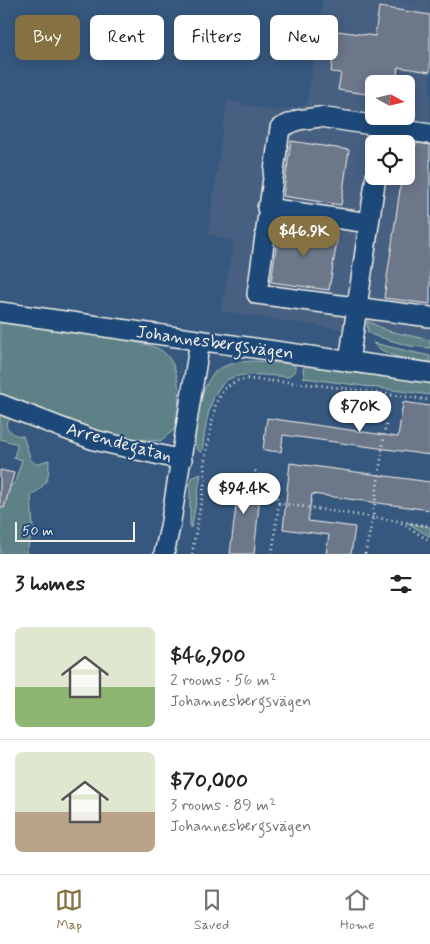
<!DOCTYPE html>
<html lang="en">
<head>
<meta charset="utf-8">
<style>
  :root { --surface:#fff; --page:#f6f6f6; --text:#222; --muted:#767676; --line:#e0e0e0; --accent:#857141 }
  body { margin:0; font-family:Mynerve,sans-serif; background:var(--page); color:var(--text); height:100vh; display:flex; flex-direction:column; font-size:19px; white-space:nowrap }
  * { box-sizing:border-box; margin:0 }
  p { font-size:16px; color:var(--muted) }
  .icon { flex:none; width:28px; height:28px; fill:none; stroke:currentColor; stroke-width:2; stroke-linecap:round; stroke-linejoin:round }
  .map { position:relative; height:554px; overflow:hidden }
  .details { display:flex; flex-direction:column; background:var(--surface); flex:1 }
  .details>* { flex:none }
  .top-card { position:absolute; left:15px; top:15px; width:400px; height:45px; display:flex; gap:10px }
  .needle { width:32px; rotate:98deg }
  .controls { position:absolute; left:365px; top:75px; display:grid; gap:10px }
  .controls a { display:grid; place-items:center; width:50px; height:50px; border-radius:8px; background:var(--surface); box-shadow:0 2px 12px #0003; font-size:25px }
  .scale { position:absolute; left:15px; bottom:12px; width:120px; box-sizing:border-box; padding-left:5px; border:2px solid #f4f1e8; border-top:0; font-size:14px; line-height:18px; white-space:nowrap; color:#f4f1e8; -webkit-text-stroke:4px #1f4a7a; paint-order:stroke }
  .price { position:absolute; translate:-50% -42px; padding:0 11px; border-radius:18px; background:#fff; color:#222; font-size:16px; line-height:32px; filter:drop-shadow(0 1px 2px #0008) }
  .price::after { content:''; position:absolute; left:50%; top:30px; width:15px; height:11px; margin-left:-8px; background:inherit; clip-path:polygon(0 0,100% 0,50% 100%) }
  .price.selected { background:var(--accent); color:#fff }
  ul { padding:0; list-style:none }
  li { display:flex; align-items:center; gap:15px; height:125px; padding:0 15px }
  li+li { border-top:1px solid var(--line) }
  li span { display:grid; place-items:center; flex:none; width:140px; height:100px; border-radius:8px; color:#555 }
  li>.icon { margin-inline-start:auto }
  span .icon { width:60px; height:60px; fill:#fffc; stroke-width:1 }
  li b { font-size:21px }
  h2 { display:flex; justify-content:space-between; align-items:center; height:60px; padding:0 15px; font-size:21px }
  .tag { padding:0 18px; border-radius:8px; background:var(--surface); box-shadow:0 2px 12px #0003; font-size:18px; line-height:45px }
  .tag.selected { background:var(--accent); color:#fff }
  .menu { display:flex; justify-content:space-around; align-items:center; height:70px; border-top:1px solid var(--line); background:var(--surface); font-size:14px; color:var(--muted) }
  .menu a { display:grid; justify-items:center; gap:2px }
  .menu .selected { color:var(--accent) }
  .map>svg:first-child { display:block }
  .built { fill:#466182; fill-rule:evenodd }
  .green { fill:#5d8186; stroke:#a8b9b7 }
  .building { fill:#6c778a; stroke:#f4f1e8 }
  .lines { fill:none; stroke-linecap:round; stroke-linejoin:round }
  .minor-casing { stroke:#f4f1e8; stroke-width:22 }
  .path { stroke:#f4f1e8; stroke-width:3; stroke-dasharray:1 4; stroke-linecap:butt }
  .minor { stroke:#1f4a7a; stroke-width:19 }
  .labels { text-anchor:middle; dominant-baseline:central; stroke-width:4; stroke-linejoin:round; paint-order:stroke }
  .street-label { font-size:18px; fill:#f4f1e8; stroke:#1f4a7a }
</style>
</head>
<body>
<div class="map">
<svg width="430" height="554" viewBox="0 0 430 554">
  <rect width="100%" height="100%" fill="#36587f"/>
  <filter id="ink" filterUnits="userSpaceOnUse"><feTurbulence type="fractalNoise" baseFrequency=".02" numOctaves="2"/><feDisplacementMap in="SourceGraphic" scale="10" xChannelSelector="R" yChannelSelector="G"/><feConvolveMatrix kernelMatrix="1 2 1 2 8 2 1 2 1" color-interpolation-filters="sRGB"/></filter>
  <g filter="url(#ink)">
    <path class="built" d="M323,0h107v343l-209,-32 13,-70 -26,-7 19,-133 48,10 32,-6zM374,84h32v32h-32zM374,144h32v32h-32z"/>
    <path class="green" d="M0,318c42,7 84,13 125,22 12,3 27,4 37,11 21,15 19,56 12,79l-14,11 -46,-4 -114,-43z
      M367,321l21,10 42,9v8l-20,-2 -38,-11 -4,-3z
      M373,343l57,13v6c-21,-3 -41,-3 -57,-19z
      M253,361l42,3v7l-7,6c-16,-1 -46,-6 -61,3 -19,13 -22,51 -25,72h-2c-15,-12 2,-69 15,-80 11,-9 24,-10 38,-11z
      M306,365l124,16v14l-126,-17 -1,-9z
      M0,411l12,6 -6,6 1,5 8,7 8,1 8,24 5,4 13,-4c0,21 -2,24 -18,36l2,33 -7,25h-26v-68l9,2 6,-6 7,-22 -8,-3 4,-13 -18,-5z
      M201,474l-9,52 -2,2v-44l2,-6z
      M408,523l22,4v10z"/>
    <path class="building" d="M379,7l51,8v57l-32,-5 -2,17h-22v11l-36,-5 3,-17 -10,-1 6,-41 38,5z
      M291,141l58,9 -8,55 -58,-9z
      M418,143l12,2v159l-46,-6 18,-122h4v-23z
      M279,227l59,8 -9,55 -58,-8z
      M403,402l27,4v49l-147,-20 -2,17 -18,-2 4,-32 131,19z
      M290,463l140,19v28l-118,-16 -4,27 47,6 -4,27h-25l3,-19 -46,-6z
      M0,470l14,3 -10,35 -4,-1z
      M223,480l38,5 -7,69h-24l7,-56 -16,-2z"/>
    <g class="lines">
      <defs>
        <path id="minor" d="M430,134l-110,-17 -22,3 -18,8 -23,166 173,23
          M267,208l102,15
          M0,312l430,61
          M349,362l27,-186
          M0,404l94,36 88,20
          M164,554l6,-27 30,-186"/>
      </defs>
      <use href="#minor" class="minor-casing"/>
      <path class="path" d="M255,471l18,16 6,16 151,23
        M401,523l29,18
        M192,554l13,-74 -1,-16 12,-61 8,-14 12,-8 11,-2 71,6 112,15
        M272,554l7,-51
        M365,554l8,-37 13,-94"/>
      <use href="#minor" class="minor"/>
    </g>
  </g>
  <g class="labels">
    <g class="street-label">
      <text transform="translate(215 343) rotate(8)">Johannesbergsvägen</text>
      <text transform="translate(119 443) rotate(15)">Arrendegatan</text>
    </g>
  </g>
</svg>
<div class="controls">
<a><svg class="needle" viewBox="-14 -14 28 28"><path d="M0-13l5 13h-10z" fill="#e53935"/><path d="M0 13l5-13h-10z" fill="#767676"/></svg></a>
<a><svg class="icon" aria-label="locate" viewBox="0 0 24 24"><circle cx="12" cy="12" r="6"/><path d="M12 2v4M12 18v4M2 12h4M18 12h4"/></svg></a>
</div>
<div class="scale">50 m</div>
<b class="price selected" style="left:304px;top:258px">$46.9K</b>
<b class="price" style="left:360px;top:433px">$70K</b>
<b class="price" style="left:244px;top:515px">$94.4K</b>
<div class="top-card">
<a class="tag selected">Buy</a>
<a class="tag">Rent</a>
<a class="tag">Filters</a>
<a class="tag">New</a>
</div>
</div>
<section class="details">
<h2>3 homes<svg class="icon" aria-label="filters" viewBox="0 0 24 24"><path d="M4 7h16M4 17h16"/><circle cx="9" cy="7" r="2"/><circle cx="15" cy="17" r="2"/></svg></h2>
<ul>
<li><span style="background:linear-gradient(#dfe7d0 60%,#8fb573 0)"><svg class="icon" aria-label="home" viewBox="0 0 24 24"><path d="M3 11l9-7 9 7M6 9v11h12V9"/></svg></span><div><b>$46,900</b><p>2 rooms · 56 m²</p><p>Johannesbergsvägen</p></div></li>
<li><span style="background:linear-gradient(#dfe7d0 60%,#b9a48a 0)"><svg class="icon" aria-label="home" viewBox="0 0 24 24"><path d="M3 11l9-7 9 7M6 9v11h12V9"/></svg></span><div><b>$70,000</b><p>3 rooms · 89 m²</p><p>Johannesbergsvägen</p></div></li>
</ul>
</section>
<nav class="menu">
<a class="selected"><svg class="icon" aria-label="map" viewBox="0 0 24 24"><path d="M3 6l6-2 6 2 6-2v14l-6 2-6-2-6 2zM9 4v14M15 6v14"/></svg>Map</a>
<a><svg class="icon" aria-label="saved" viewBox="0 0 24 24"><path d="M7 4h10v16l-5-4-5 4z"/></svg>Saved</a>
<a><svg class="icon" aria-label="home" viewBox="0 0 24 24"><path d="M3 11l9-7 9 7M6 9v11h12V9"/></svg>Home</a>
</nav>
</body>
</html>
